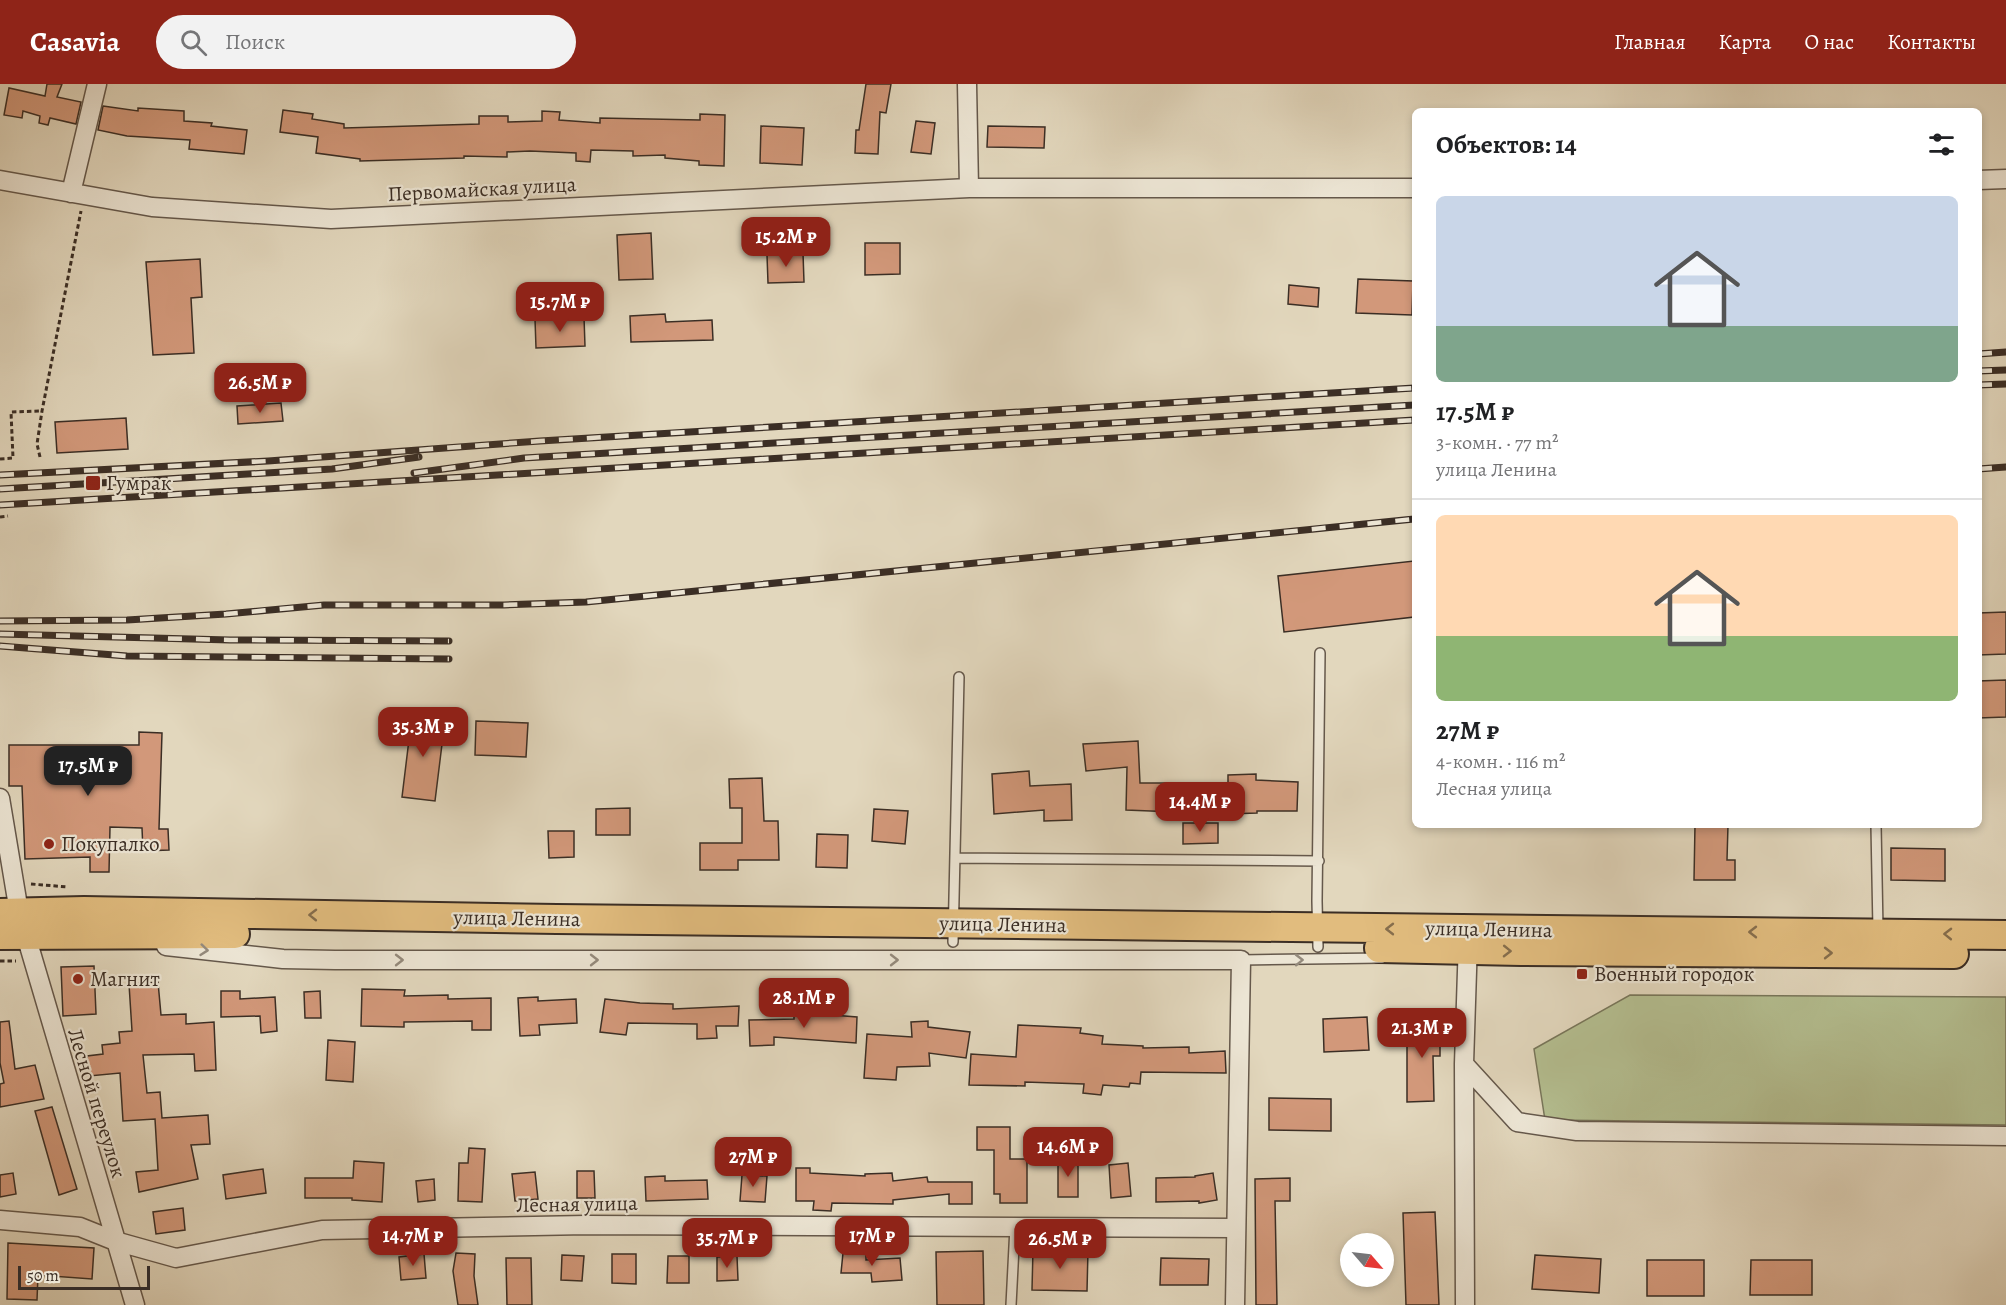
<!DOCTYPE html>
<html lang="ru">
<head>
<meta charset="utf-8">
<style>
  :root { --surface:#fff; --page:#f2f2f2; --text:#202124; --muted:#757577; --line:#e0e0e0; --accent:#8f2418 }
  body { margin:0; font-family:Alegreya,serif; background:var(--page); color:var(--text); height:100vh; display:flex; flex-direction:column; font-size:22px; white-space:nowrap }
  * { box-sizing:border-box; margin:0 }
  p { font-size:20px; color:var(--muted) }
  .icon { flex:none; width:33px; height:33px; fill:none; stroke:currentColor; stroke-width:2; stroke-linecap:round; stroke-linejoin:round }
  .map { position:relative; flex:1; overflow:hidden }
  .details { position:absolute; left:1412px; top:24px; width:570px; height:720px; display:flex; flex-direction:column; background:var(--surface); border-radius:9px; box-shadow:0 3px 9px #0003 }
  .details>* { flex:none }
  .needle { width:39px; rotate:118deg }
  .fabs { position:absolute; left:1340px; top:1149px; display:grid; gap:12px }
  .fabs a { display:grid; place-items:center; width:54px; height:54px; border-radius:50%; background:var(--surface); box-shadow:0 3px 9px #0003; font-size:30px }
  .scale { position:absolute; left:18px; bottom:15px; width:132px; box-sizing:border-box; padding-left:6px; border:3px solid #3b2e25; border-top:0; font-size:16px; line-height:21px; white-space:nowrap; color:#3b2e25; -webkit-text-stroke:4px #ece5d4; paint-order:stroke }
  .price { position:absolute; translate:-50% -51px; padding:0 14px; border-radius:12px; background:var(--accent); color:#fff; font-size:20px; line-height:39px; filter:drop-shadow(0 2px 3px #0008) }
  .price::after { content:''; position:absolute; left:50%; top:36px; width:18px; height:14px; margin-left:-9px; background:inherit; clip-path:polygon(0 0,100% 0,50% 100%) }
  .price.current { background:#222; color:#fff }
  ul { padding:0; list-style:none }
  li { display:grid; align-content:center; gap:12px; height:318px; padding:0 24px }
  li+li { border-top:2px solid var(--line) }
  li span { display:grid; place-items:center; height:186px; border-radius:9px; color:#555 }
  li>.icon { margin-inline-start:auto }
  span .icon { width:108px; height:108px; fill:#fffc; stroke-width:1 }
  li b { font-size:26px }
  h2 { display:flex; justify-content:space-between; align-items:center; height:72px; padding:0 24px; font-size:26px }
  header { display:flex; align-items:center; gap:36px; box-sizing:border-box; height:84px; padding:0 30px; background:var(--accent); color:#fff }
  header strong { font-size:28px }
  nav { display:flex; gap:33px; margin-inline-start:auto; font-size:21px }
  .search { width:420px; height:54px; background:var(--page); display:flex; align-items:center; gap:15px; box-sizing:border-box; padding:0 21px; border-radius:33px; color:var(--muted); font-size:22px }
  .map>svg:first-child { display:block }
  .green { fill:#b4be90; stroke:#78765a; stroke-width:1.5 }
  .building { fill:#d2987a; stroke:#3b2e25; stroke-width:1.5 }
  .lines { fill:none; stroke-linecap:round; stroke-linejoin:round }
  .lane-casing { stroke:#65584b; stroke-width:12 }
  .street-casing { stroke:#65584b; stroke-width:21 }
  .primary-casing { stroke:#3b2e25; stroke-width:32 }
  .path { stroke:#3b2e25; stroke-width:3; stroke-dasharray:4.5 3; stroke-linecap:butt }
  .lane { stroke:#ece5d4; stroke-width:9 }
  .street { stroke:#ece5d4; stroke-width:18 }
  .primary { stroke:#e1bc7e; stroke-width:28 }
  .rail-casing { stroke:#3b2e25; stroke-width:7 }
  .rail { stroke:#ece5d4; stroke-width:4.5; stroke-dasharray:14; stroke-linecap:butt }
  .oneway { stroke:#866e4d }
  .oneway2 { stroke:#948a7c }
  .poi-dot { fill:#8f2418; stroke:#ece5d4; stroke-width:2 }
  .labels { text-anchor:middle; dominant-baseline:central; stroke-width:4.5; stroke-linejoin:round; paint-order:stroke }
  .street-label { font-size:21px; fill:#3b2e25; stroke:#ece5d4 }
  .poi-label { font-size:21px; fill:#3b2e25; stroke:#ece5d4; text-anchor:start }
</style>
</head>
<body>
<header>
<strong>Casavia</strong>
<div class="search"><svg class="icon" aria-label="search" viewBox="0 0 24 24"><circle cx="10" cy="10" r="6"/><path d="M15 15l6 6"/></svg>Поиск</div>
<nav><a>Главная</a><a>Карта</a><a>О нас</a><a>Контакты</a></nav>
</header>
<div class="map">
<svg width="2006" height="1221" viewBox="0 0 2006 1221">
  <rect width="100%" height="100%" fill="#e2d7bd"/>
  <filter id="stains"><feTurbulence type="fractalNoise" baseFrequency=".00333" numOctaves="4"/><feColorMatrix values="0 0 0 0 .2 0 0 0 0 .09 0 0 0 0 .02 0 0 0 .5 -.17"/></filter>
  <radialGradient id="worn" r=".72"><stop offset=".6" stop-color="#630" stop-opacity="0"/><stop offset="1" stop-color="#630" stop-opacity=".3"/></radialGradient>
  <path class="green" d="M1630,911l376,2v128l-461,-5 -11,-71z"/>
  <path class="building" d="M47,0h15l-5,13 24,5 -5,22 -26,-6 -2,7 -9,-2 1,-7 -17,-5 -1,7 -18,-3 5,-27 36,8z
    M866,0h25l-5,29 -6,-1 -2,42 -23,-1 1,-23h3z
    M103,22l35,5v-3l46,3v10l28,2 -1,3 36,4 -3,24 -55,-5 1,-9 -63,-4 -29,-6z
    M283,26l30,4 -1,5 32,5v4l135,-4v-8h29v6l34,-1v-10l18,1 -1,8 41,3v-5l100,2v-6l25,1 -1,51 -25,-1v-4l-34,-3v-3l-32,1v-5l-42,-1 -1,12 -14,-1v-8l-46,-2 -23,1v5l-43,-1v2l-104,3v-2l-44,-6 2,-16 -38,-5z
    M916,37l19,2 -4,31 -20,-2z
    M761,42l43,2 -2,37 -42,-2z
    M988,42l57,1 -1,21 -57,-1z
    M651,149l2,46 -34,1 -2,-45z
    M865,159h35v31l-35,1z
    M803,169l1,29 -36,1 -1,-28z
    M200,175l2,38 -11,1 3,55 -41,2 -7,-93z
    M1358,195l55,2 -1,34 -56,-2z
    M1289,201l30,3 -1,19 -30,-3z
    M665,230l1,8 46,-2 1,20 -82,2 -1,-26z
    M584,233l1,29 -49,2 -1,-29z
    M281,319l2,18 -45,3 -1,-18z
    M126,334l2,31 -71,4 -2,-31z
    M1414,477v56l-130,15 -6,-56z
    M2006,528v42l-28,1v-42z
    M2006,596v37l-28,1v-37z
    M412,631l33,5 -10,81 -33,-4z
    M476,637l52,2 -2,34 -51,-2z
    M139,648l23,1 -3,96h9l1,21 -26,1 -1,-23 -32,-1 -1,45h-19v-15l-65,2 -3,-73h-13v-41h130z
    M1138,657l2,42h34l1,29 -49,-2 1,-43 -41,4 -3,-27z
    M1029,687l1,15 41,-2 1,36 -28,1v-11l-50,4 -2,-40z
    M1256,690v6l42,2 -1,29h-40v2l-29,1v-39z
    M762,694l2,43h14l1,39h-41v10h-38v-27h42v-35h-12l-1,-29z
    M630,724v27h-34v-26z
    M874,725l34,2 -3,33 -33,-3z
    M1183,739h35v20l-35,1z
    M1695,741h33l-1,35h8v20h-41z
    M548,747h26v26l-25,1z
    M817,750l31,1 -1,33 -31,-1z
    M1891,764l54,1v32l-54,-1z
    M94,882l2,48 -33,2 -2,-49z
    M158,898l3,33 25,-1v10l28,-2 2,48 -21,1 -1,-17 -51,1 4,38 13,-1 2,26 46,-3 2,29 -19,1 7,34 -59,13 -3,-20 22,-2 -3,-51 -32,2 -3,-48 -31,3 -2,-20 16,-2 -1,-9 18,-2 -1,-11 13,-1 -3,-47z
    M362,905l43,1 -1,6 44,-1v4l43,-1v32h-19v-9l-68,1v5l-43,-1z
    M221,907h19v8l35,-2 2,34 -16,2 -1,-17 -39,1z
    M320,907l1,27h-16l-1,-26z
    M538,913v4l38,-2 1,24 -38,2 1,10 -20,1 -2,-38z
    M605,915l35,4 33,1v5l66,-3 -1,20h-22l1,12 -20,1v-15l-69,-1 -2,12 -26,-3z
    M794,928l63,5 -1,26 -82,-6v8l-24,1 -1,-26 45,-1z
    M1367,933l2,33 -45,2 -1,-33z
    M1440,936v36h-7l1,45 -27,1v-81z
    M9,937l6,48 20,-4 9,34 -44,8v-23l4,-1 -4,-20v-41z
    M928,937v6l42,5 -4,26 -37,-5 1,13 -33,1 -1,13 -32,-2 3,-44 45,3 -1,-15z
    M1018,941l63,3 -1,5 23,3 -1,8 41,2v2l46,-1v6l36,-2 1,22 -85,-1 -1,12 -10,-1 -1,4 -26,-2 -2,10 -18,-2 1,-9 -59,-2v4l-56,-1 2,-31 45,3z
    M328,956l27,2 -2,40 -27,-2z
    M1269,1014l62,1v32l-62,-1z
    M52,1023l25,82 -18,6 -24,-84z
    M977,1043h33v32h17v44h-27v-9h-6v-44h-17z
    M1083,1050h22v24h-22z
    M469,1064l16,1 -3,53 -24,-1 1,-38h9z
    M1078,1074v39h-20v-38z
    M354,1077l30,2 -2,39 -30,-2v-2h-47v-20h48z
    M1128,1079l3,33 -20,2 -2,-33z
    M796,1084h14v5l55,3v-2l27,-1 1,8 34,-4 1,5h44v22h-23v-10l-56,6v4l-61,-1 -1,8 -18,-1 1,-9h-18z
    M263,1085l3,24 -40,6 -3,-24z
    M577,1087h17l1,27h-18z
    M535,1088l3,27 -23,2 -3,-27z
    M13,1089l3,21 -16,3v-22z
    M1213,1089l4,27 -18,3v-2l-43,1v-24l39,-1v-1z
    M742,1091l25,1 -2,26 -25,-1z
    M665,1092v5l42,-1 1,19 -62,2 -1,-24z
    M1290,1094v23h-15l2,104h-21l-1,-126z
    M434,1095l1,21 -17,2 -2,-21z
    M183,1124l2,22 -29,4 -3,-22z
    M1435,1128l4,93h-33l-3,-92z
    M8,1159l86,5 -2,31 -54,-4 -1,25 -30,-1z
    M1033,1165l55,1 -1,41 -55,-1z
    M983,1167l1,54h-47l-1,-53z
    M456,1169l19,1 -1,22 4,29h-20l-5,-34z
    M843,1169h23v7l34,-2 2,22 -30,2 -1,-9h-30z
    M424,1170l2,24 -25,2 -2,-23z
    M612,1170h24v30l-24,-1z
    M562,1171l22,1 -2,25 -21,-1z
    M1535,1171l66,4 -2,34 -67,-4z
    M668,1172h21v27h-22z
    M737,1172l1,24 -21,1v-24z
    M506,1174h25l1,47h-25z
    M1161,1174l48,1 -1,26h-48z
    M1647,1176h57v36h-57z
    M1751,1176h61v35h-62z"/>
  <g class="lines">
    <defs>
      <path id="lane" d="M1876,741l2,105
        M956,774l363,3
        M953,858l6,-265
        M1318,863l-1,-46 3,-248
        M1241,876l141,-2
        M1011,1221l4,-78"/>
      <path id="street" d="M967,0l2,104
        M0,96l152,27 179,12 638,-31h445
        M1978,96l28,-1
        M71,109l26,-109
        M0,714l19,114 116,393
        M166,862l117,13 52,1h906l-6,345
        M1464,980l53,58 60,9 429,5
        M0,1136l80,7 35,14 61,17 146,-28 264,-5 649,3
        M1465,1221l-1,-241 4,-124"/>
      <path id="primary" d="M0,829l84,-2 473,8 1449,16
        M0,851l235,-1
        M1379,864l142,3 433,3"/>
    </defs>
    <use href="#lane" class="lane-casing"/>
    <use href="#street" class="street-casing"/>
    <use href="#primary" class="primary-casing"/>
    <path class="path" d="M40,373l-3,-13 5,-33 39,-200
      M0,375l13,-1 -2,-46 31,-1
      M0,433l8,-1
      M31,800l36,3
      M0,877h16"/>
    <use href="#lane" class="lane"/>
    <use href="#street" class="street"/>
    <use href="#primary" class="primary"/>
    <defs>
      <path id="rail" d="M1978,270l28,-2
        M1978,287l28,-1
        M1978,301l28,-1
        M1978,385l28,-2
        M414,389l110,-15 890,-53
        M0,391l268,-14 272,-20 874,-53
        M0,405l332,-20 87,-12
        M0,421l1414,-85
        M0,537l127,-1 99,-6 98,-9h180l82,-3 828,-83
        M0,550l230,6 219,1
        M0,562l127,10 322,3"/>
    </defs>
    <use href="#rail" class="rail-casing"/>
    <use href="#rail" class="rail"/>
  </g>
  <defs><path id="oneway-chevron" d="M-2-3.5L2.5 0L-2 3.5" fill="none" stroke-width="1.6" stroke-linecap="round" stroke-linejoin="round" transform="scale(1.5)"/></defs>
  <g class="oneway">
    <use href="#oneway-chevron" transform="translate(313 831) rotate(-179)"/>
    <use href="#oneway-chevron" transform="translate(1390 845) rotate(-180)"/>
    <use href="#oneway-chevron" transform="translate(1753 848) rotate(-180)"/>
    <use href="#oneway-chevron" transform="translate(1948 850) rotate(-179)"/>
    <use href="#oneway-chevron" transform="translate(1507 867) rotate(1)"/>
    <use href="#oneway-chevron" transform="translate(1828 869)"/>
  </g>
  <g class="oneway2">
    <use href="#oneway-chevron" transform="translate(204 866) rotate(6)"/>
    <use href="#oneway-chevron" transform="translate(399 876)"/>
    <use href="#oneway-chevron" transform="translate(594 876)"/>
    <use href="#oneway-chevron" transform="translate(894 876)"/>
    <use href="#oneway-chevron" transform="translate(1299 876) rotate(-1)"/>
  </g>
  <g class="poi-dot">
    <rect x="85" y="391" width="16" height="16" rx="3"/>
    <circle cx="49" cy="760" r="6"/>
    <rect x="1576" y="884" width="12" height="12" rx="3"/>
    <circle cx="78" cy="895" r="6"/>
  </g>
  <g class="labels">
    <g class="street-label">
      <text transform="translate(482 105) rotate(-3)">Первомайская улица</text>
      <text transform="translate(517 834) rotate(1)">улица Ленина</text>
      <text transform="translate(1003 840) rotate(1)">улица Ленина</text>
      <text transform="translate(1489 845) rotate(1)">улица Ленина</text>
      <text transform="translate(97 1019) rotate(73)">Лесной переулок</text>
      <text transform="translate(577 1120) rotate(-1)">Лесная улица</text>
    </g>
    <g class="poi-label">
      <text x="106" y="399">Гумрак</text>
      <text x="61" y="760">Покупалко</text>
      <text x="1594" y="890">Военный городок</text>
      <text x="90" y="895">Магнит</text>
    </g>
  </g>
  <rect width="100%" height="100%" filter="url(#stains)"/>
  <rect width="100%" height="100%" fill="url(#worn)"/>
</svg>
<div class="fabs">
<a><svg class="needle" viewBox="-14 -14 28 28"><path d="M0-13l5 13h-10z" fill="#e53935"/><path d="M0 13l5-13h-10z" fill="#757577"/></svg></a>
</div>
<div class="scale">50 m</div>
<b class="price" style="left:786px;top:184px">15.2M ₽</b>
<b class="price" style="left:560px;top:249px">15.7M ₽</b>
<b class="price" style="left:260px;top:330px">26.5M ₽</b>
<b class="price" style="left:423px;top:674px">35.3M ₽</b>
<b class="price current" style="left:88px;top:713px">17.5M ₽</b>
<b class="price" style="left:1200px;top:749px">14.4M ₽</b>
<b class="price" style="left:804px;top:945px">28.1M ₽</b>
<b class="price" style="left:1422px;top:975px">21.3M ₽</b>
<b class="price" style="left:1068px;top:1094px">14.6M ₽</b>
<b class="price" style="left:753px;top:1104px">27M ₽</b>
<b class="price" style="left:413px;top:1183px">14.7M ₽</b>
<b class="price" style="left:872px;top:1183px">17M ₽</b>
<b class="price" style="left:727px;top:1185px">35.7M ₽</b>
<b class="price" style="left:1060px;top:1186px">26.5M ₽</b>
<section class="details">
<h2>Объектов: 14<svg class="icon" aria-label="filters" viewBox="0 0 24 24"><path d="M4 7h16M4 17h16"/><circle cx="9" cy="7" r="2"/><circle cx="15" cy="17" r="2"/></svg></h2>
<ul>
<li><span style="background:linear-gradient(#c9d6e8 70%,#7fa58c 0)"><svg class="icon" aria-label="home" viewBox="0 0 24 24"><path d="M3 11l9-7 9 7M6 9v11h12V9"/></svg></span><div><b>17.5M ₽</b><p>3-комн. · 77 m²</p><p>улица Ленина</p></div></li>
<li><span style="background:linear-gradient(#ffd9b3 65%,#8fb573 0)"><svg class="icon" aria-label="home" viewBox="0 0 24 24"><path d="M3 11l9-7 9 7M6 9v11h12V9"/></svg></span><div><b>27M ₽</b><p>4-комн. · 116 m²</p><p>Лесная улица</p></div></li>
</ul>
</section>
</div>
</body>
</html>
